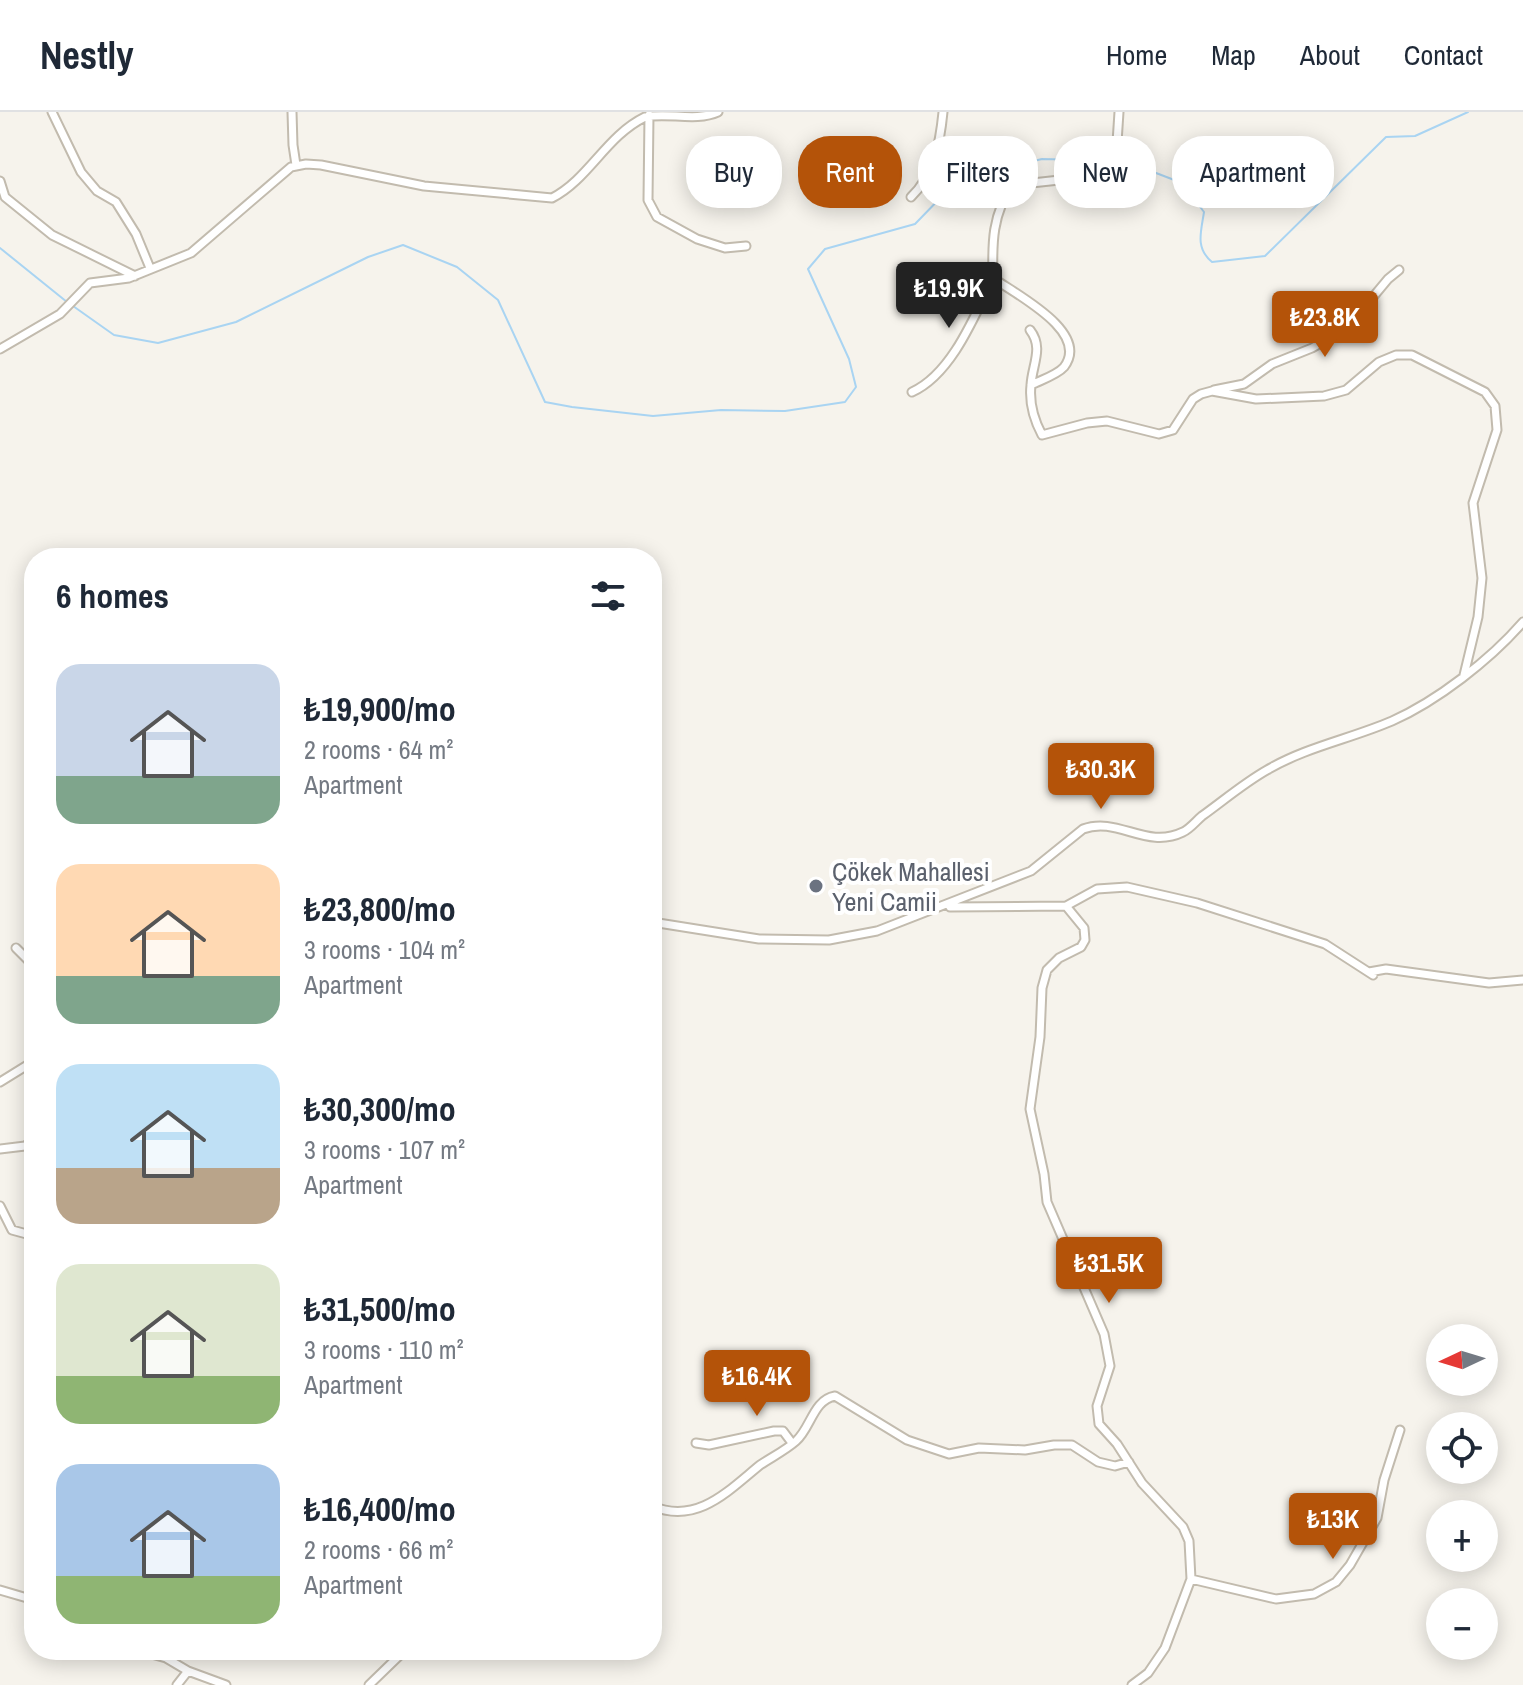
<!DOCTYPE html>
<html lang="en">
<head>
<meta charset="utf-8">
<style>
  :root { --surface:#fff; --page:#f6f6f7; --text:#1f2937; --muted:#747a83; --line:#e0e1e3; --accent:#b45309 }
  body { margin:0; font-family:"Archivo Narrow",sans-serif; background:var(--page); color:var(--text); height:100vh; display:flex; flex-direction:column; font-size:30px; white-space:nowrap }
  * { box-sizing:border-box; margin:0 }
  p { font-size:26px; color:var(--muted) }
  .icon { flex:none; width:44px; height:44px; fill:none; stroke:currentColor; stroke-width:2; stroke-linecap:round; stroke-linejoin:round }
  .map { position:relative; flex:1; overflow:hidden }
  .panel { position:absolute; left:24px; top:436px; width:638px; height:1112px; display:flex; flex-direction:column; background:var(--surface); border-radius:32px; box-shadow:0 4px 20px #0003 }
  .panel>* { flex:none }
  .banner { position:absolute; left:686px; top:24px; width:716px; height:72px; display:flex; gap:16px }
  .needle { width:52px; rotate:266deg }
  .controls { position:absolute; left:1426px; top:1212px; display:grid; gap:16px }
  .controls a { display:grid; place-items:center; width:72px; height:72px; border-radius:50%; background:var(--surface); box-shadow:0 4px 20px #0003; font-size:40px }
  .price { position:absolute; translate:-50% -68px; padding:0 18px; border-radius:8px; background:var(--accent); color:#fff; font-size:26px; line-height:52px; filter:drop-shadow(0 2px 4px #0008) }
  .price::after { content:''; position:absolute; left:50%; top:48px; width:24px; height:18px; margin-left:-12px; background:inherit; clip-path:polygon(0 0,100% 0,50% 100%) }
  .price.selected { background:#222; color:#fff }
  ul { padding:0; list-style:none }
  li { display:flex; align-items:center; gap:24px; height:200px; padding:0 32px }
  li span { display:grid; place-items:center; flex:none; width:224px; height:160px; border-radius:24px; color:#555 }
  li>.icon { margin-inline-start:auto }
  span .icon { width:96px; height:96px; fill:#fffc; stroke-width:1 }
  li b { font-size:34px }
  h2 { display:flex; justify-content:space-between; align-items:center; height:96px; padding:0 32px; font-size:34px }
  .pill { padding:0 28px; border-radius:32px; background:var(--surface); box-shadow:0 4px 20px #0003; font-size:28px; line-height:72px }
  .pill.selected { background:var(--accent); color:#fff }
  header { display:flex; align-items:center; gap:48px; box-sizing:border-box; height:112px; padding:0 40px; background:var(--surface); border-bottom:2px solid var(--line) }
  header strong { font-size:38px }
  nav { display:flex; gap:44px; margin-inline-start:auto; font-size:28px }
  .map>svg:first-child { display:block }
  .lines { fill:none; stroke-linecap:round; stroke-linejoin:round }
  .stream { stroke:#a9d4f2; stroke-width:2 }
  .minor-casing { stroke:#c2bbae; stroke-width:11 }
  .minor { stroke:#fff; stroke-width:7 }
  .worship-dot { fill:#6b7280; stroke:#fff; stroke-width:3 }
  .labels { text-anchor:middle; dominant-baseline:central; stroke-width:8; stroke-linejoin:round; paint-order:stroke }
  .worship-label { font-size:26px; fill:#5b616d; stroke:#fff; text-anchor:start }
</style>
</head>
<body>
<header>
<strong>Nestly</strong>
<nav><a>Home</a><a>Map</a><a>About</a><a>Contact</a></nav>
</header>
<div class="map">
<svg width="1523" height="1573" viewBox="0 0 1523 1573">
  <rect width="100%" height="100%" fill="#f6f3ec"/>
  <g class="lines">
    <path class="stream" d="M0,136l67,54
      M73,194l41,29 44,8 78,-21 132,-65 35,-12 54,22 41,33 47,102 27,5 81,9 68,-6 64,1 60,-9 11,-15 -7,-28 -41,-90 17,-20 90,-25 33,-34 32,-16 62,-15 83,2 57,22 22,29c-3,20 -9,36 8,50l53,-6 121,-119 29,-1 53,-24"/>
    <defs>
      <path id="minor" d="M52,0l29,60 16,19 19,11 20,32 14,34
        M292,0l1,33 3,20
        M649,3l-1,85 9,17 40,22 28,9 21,-2
        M1116,46l3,-46
        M0,69l5,16 47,38 83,41
        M911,85c23,-22 29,-54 32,-85
        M1030,218c14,18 2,35 1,55 -2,18 3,35 11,50l45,-12 20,-2 52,13 14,-4 20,-31 8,-5 11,-3 44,8 68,-3 22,-6 33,-28 17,-7h16l73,37 10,14 2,24 -24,73 9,75 -4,39 -14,58
        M0,237l60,-35 30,-31 39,-5 62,-25 100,-86 15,-3 15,1 103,21 128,12c37,-19 54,-62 93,-81 22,-5 51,5 73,-5
        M1031,273c10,-5 26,-10 33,-18 27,-35 -49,-73 -71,-89 -1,-34 -1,-65 20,-93l83,-9
        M1214,278l30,-6 28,-20 40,-16 36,-21 40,-48 11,-9
        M912,280c40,-18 63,-77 81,-114
        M1066,794l18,22 1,12 -4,7 -22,11 -12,12 -5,18 -2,49 -10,72 14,65 3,28 57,132 6,32 -13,40 2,18 18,20 25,39 41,44 6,14 2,38 -26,69 -17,25 -16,12
        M950,795l116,-1 31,-17 30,-2 70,16 128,41 48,31
        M652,810l107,17 70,1 48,-9 154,-60 52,-42c35,-13 63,21 100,3 7,-3 13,-11 19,-16 21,-15 42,-33 65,-46 39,-23 83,-31 125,-49 45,-20 98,-61 131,-99
        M16,836l18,18
        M1369,860l17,-3 103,14 34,-3
        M0,970l34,-21
        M0,1037l25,-3 9,-7
        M0,1094l12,24 22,6
        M696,1331l13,2 65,-14h9l9,12
        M652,1394c45,19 76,-15 108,-41 12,-8 26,-15 36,-24 15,-13 17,-41 39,-45l72,44 42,14 30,-6 46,2 29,-5h18l26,17 17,4 14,-4
        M1191,1467l85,20 38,-5 22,-12 14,-17 27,-47 7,-38 16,-50
        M0,1478l34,10
        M137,1538l29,8 22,13 38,14
        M177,1573l11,-14
        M369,1573l31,-30"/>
    </defs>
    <use href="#minor" class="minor-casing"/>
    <use href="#minor" class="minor"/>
  </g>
  <circle class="worship-dot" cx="816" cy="774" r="8"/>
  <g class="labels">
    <g class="worship-label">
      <text x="832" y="759">Çökek Mahallesi<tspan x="832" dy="30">Yeni Camii</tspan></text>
    </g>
  </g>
</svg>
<div class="controls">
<a><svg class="needle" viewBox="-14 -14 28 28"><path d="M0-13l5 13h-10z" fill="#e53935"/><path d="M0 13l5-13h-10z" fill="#747a83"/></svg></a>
<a><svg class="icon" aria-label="locate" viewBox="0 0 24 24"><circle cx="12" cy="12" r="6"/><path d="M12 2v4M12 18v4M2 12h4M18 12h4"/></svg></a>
<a>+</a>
<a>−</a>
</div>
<b class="price selected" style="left:949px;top:218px">₺19.9K</b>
<b class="price" style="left:1325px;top:247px">₺23.8K</b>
<b class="price" style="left:1101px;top:699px">₺30.3K</b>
<b class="price" style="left:1109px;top:1193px">₺31.5K</b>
<b class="price" style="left:757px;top:1306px">₺16.4K</b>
<b class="price" style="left:1333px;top:1449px">₺13K</b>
<div class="banner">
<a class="pill">Buy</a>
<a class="pill selected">Rent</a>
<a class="pill">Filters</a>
<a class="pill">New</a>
<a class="pill">Apartment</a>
</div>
<section class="panel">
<h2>6 homes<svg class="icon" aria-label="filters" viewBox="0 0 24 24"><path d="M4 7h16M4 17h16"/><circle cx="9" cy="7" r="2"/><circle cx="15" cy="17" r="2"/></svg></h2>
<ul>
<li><span style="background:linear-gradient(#c9d6e8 70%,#7fa58c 0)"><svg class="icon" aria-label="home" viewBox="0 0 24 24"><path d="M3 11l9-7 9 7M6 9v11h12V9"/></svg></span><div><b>₺19,900/mo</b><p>2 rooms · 64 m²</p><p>Apartment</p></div></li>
<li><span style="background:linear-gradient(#ffd9b3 70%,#7fa58c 0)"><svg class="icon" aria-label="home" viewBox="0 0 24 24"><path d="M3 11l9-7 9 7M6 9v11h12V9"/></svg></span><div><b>₺23,800/mo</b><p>3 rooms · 104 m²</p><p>Apartment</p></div></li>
<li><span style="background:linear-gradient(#bfe0f5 65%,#b9a48a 0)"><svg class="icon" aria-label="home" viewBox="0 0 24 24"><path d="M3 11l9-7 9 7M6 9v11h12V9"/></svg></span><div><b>₺30,300/mo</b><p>3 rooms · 107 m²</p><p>Apartment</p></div></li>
<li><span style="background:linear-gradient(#dfe7d0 70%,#8fb573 0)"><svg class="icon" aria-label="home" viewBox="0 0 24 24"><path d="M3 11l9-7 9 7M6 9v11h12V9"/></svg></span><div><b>₺31,500/mo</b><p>3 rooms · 110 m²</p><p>Apartment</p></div></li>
<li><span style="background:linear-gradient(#a9c7e8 70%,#8fb573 0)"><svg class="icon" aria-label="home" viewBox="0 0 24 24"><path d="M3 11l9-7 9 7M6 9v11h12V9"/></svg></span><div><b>₺16,400/mo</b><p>2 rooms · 66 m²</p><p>Apartment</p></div></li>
</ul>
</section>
</div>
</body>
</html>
